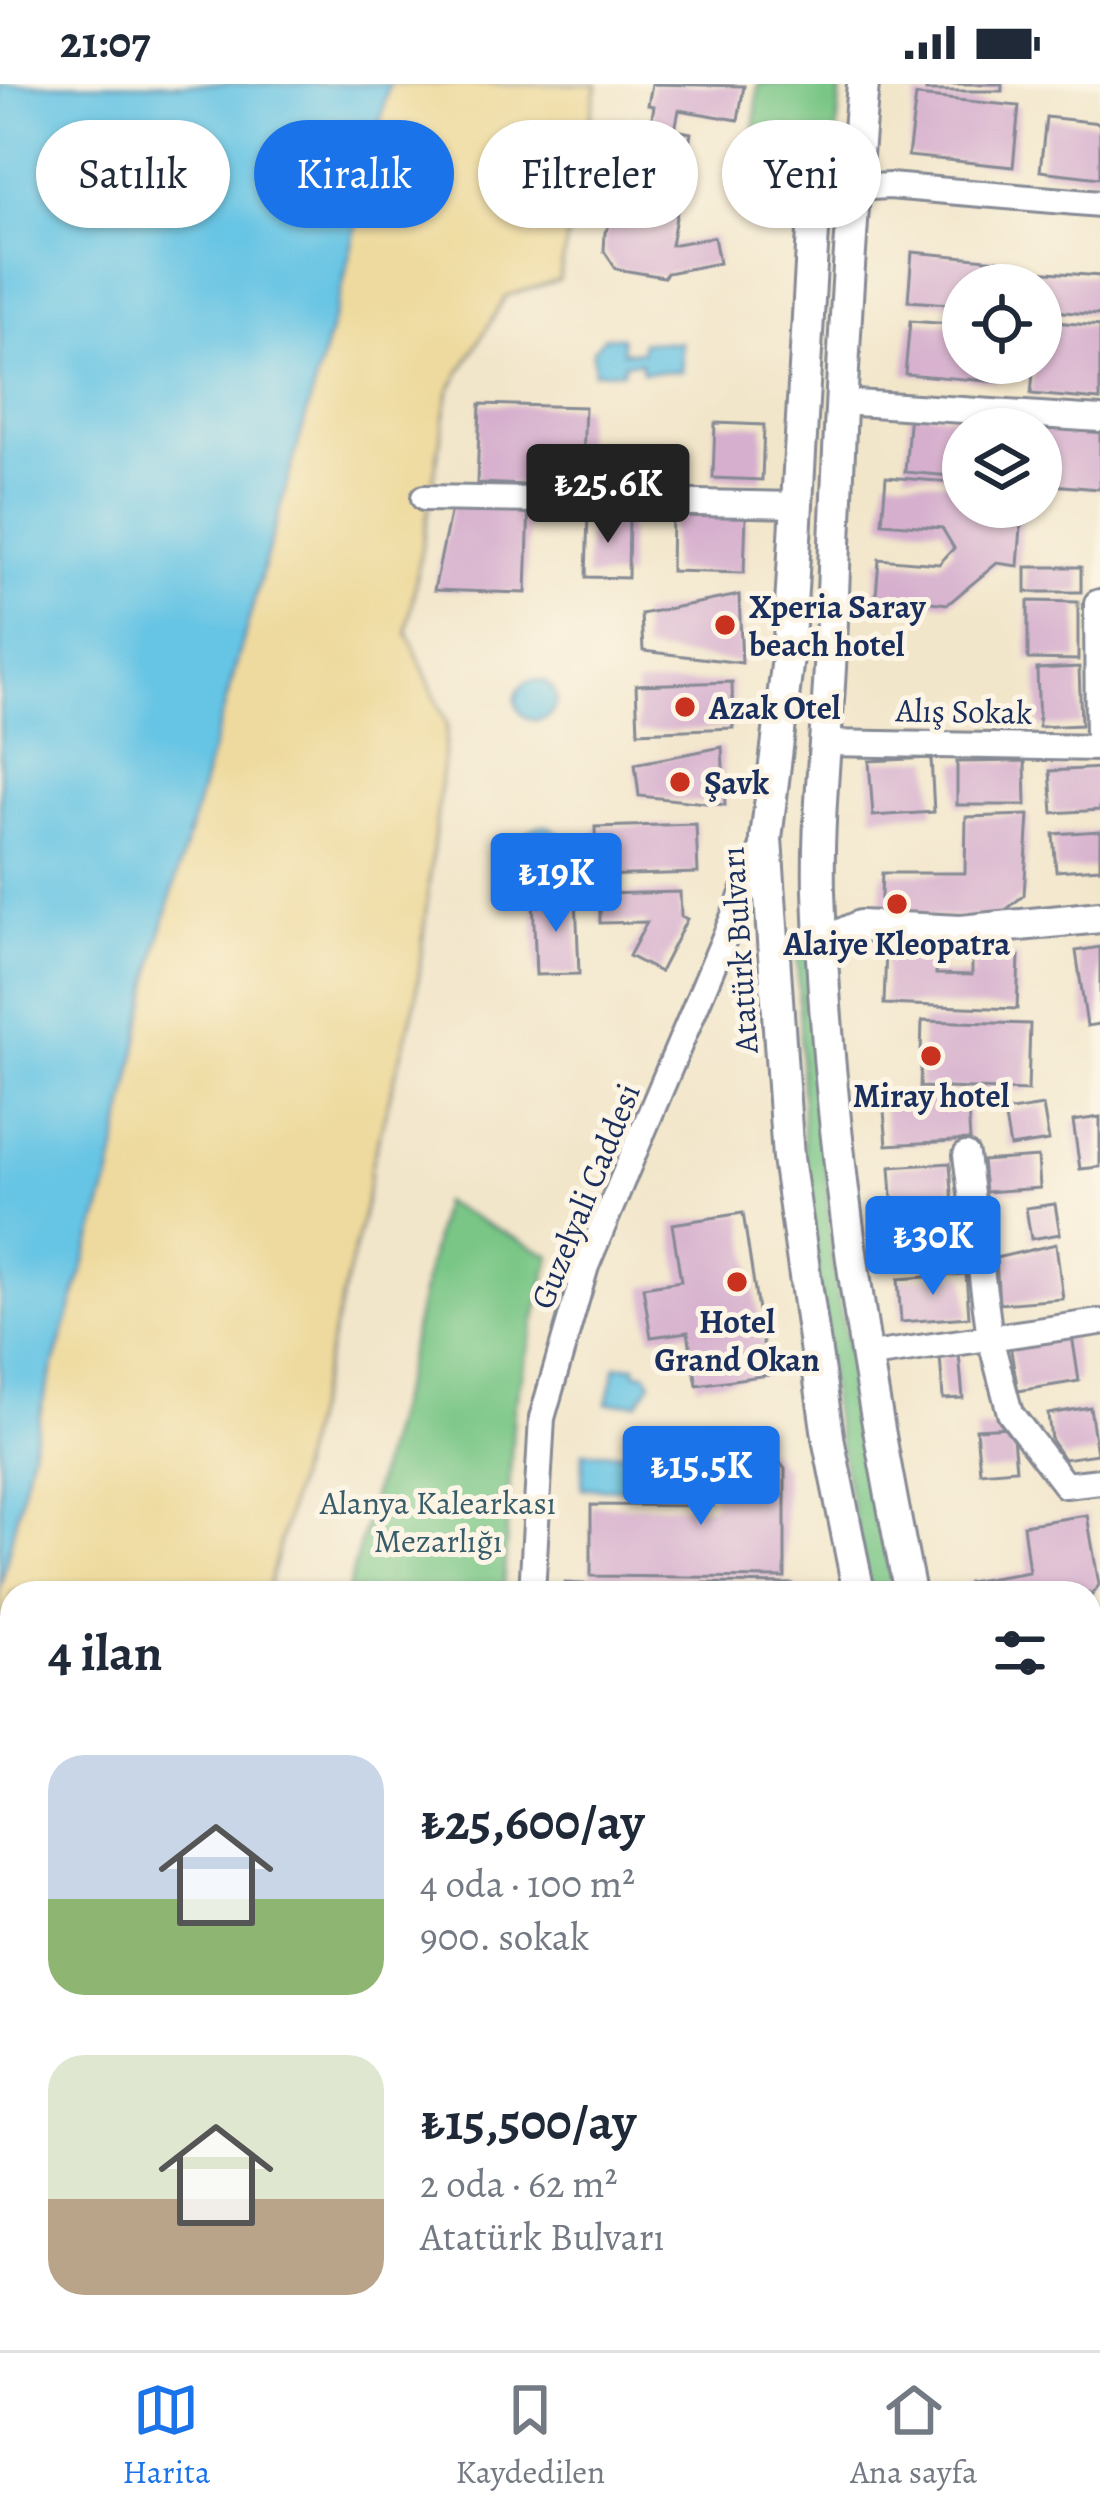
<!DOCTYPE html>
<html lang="tr">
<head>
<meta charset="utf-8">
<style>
  :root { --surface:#fff; --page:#f2f2f3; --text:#1f2937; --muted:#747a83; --line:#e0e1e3; --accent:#1a73e8 }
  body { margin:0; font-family:Alegreya,serif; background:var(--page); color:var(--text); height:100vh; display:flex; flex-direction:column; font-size:45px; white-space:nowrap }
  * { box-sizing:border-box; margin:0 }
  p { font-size:39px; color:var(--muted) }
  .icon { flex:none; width:66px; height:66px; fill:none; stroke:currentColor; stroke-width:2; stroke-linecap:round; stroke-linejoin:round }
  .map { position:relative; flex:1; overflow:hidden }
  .panel { position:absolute; left:0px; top:1497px; width:1101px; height:771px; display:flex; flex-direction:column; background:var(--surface); border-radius:36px 36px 0 0; box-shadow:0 3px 9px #0004 }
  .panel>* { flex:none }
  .guide { position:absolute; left:36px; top:36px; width:1029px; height:108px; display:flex; gap:24px }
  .controls { position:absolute; left:942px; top:180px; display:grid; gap:24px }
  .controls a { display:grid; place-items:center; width:120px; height:120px; border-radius:50%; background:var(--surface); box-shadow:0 3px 9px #0004; font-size:60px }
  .price { position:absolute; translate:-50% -102px; padding:0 27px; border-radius:12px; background:var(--accent); color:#fff; font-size:39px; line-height:78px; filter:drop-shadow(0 3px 6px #0008) }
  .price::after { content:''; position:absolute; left:50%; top:72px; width:36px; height:27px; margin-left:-18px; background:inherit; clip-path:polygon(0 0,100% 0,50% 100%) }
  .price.current { background:#222; color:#fff }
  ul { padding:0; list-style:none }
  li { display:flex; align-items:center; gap:36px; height:300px; padding:0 48px }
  li span { display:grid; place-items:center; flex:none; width:336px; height:240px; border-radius:36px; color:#555 }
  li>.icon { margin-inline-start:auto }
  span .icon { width:144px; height:144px; fill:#fffc; stroke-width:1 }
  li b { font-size:51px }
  h2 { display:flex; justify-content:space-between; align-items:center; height:144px; padding:0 48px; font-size:51px }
  .tag { padding:0 42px; border-radius:54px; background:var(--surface); box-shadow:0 3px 9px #0004; font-size:42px; line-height:108px }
  .tag.current { background:var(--accent); color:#fff }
  .status { display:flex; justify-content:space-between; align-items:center; height:84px; padding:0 60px; background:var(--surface); direction:ltr }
  .status svg { height:33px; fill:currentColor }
  .dock { display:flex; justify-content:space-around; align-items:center; height:168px; border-top:3px solid var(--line); background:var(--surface); font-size:33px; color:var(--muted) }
  .dock a { display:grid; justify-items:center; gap:6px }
  .dock .current { color:var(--accent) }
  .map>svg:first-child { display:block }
  .green { fill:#79c686; stroke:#4a7a72; stroke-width:3 }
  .sand { fill:#eeda9e; stroke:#84847e; stroke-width:3 }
  .water { fill:#66c4e4; stroke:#407aa1; stroke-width:3 }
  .building { fill:#d6afce }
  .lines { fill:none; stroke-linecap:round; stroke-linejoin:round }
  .minor-casing { stroke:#868a94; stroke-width:30 }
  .tertiary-casing { stroke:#868a94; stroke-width:36 }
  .minor { stroke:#fff; stroke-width:24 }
  .tertiary { stroke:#fff; stroke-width:30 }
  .poi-dot { fill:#c8321e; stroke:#fcf5e5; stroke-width:4.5 }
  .labels { text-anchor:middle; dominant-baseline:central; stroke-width:10; stroke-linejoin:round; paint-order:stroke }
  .poi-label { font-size:33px; font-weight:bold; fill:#1b2f5e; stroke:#fcf5e5; text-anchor:start }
  .street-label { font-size:33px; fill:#1b2f5e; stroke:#fcf5e5 }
  .park-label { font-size:33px; fill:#375c6a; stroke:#fcf5e5 }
</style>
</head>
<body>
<div class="status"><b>21:07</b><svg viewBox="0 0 49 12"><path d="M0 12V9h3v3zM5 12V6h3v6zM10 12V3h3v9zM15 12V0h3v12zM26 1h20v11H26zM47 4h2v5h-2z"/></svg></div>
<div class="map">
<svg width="1100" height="2266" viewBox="0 0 1100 2266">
  <rect width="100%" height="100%" fill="#fcf5e5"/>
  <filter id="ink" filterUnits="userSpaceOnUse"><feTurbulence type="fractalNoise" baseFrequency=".00833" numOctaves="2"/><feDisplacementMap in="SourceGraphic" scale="24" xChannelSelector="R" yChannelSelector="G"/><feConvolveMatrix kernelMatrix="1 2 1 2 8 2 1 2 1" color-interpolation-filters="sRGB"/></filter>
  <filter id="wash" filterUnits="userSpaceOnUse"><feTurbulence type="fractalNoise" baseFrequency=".004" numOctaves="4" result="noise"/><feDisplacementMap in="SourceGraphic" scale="48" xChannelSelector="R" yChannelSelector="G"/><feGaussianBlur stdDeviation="2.7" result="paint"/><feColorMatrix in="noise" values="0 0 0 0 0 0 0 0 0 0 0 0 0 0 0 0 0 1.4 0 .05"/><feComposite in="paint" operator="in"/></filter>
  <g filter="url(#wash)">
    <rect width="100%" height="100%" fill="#f2e6ca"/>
    <path class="green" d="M758,0h83l-7,81 -37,-8 -34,19 -9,-39z
      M811,860l22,324 61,325h-25l-37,-187 -27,-222 -8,-238z
      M442,1118l109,54 -37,152 -11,185h-156l57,-216z
      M93,2256h284l-3,10h-284z"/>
    <path class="sand" d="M389,0h208l-38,196 -53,16 -57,95 -42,240 40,94 -31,275 -45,166 -5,37 -99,390h-255v747h43l-3,10h-52v-762l43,-187 67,-222 50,-243 183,-652z"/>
    <path class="water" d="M0,0h389l-46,200 -183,652 -50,243 -67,222 -43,187z
      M605,253h17l1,15 19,-1v-9h39l1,29 -40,1 -1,-10 -17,1 -1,8 -29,1 -1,-22z
      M516 616a20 20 0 1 1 40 0a20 20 0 1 1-40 0Z
      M525 760a18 18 0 1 1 36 0a18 18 0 1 1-36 0Z
      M616,1282h20l-1,7h11l6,9 -14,21h-31z
      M583,1368l53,1 -1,36 -53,-1z"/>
    <g id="blocks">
      <path class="building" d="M652,0l92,2 -6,34 -59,-10 -4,20 16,3 -20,112 43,-8 5,26 -52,10 -3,4 -48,-8 -12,-18 1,-19 8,-12 22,-4 19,-110 -6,-1z
        M926,0h76v7h-76z
        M916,12l103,10 -6,61 -105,-11z
        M1046,33l54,6v55l-60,-7z
        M912,168l87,8 -3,25h-33v20l-55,-4z
        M1034,187l66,5v39l-59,-5v-25h-8z
        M910,237l53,4v38h37l-2,19 -93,-8z
        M1041,237l59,5v74l-69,-6 3,-31h7z
        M480,320l105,3 -3,80 -105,-4z
        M910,328l190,16v61l-59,-5v-55h-78v48l-58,-5z
        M715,339l49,2 -2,55 -49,-2z
        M886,393l77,6v24l59,7 -4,52 -21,-3 -49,41 -72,-8 3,-37 60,5 15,-16 -12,-20 -60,-5z
        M452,420h77l-3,89 -92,-3z
        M672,428l74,3 -2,58 -73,-2z
        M588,429l41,1 -1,64 -42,-1z
        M1026,483h55v25h-55z
        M739,511l3,68 -99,-12 -2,-37z
        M1028,517l50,1v58l-50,-1z
        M1079,583l2,58 -42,2 -2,-58z
        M732,598l1,46 -95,4 -2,-47z
        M722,663l3,58 -86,-9 -4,-32z
        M931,674l3,54 -61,4 -4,-55z
        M1025,677l1,44h-69v-43z
        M1100,684v42l-47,3 -3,-42z
        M1029,731l-5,80 -28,23 -116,-2 2,-43h83l1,-56z
        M696,740l2,49 -102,3 -1,-49z
        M1100,747v37l-44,3 -3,-37z
        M680,808l1,24 6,3 -27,53 -31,-16 18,-34 -47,1v-29z
        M576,811l3,79 -43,1 -3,-78z
        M1100,863v77l-13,2 -11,-75z
        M886,866l51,2 -1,22 36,1v-20l47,1 -2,53 -133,-5z
        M922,937l108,3 -2,67 -108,-4z
        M967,1011l3,45 -83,5 -4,-45z
        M1043,1022l6,35 -39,6 -6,-35z
        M1100,1033v50l-20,2 -7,-48z
        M1038,1073l2,31 -55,4 -3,-31z
        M950,1079l3,43 -60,4 -3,-43z
        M1055,1120l5,30 -29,5 -5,-31z
        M743,1129l25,162 -71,10 -9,-53 -37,5 -8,-50 38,-6 -9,-57z
        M960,1135l3,42 -66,4 -3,-41z
        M1056,1160l7,55 -64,5 -3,-46z
        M966,1190l3,43 -68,5 -3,-43z
        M1072,1251l7,46 -61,10 -8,-46z
        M959,1270l4,44 -20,1 -3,-44z
        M1090,1323l7,47 -33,5 -13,-19 -3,-26z
        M1012,1343l4,42 -36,3 -4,-43z
        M728,1365l42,1 15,19v109l-194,-2v-71l122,1v-42z
        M1087,1431l12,70 -10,14v-6h-118l-3,-11 61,-10 -6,-47z
        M565,1499l113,6v4h-114z
        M704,1499l89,1 2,9h-91z
        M1089,1753l11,44v13l-11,3z
        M1100,1972v131l-11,2v-131z
        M1100,2142v58h-2l-9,-57z
        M445,2256h77l-1,10h-76z
        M879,2256h84l2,10h-84z
        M677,2258l104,2v6h-104z"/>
    </g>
  </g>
  <g filter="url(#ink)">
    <use href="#blocks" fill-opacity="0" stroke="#868a94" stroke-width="3"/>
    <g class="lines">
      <defs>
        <path id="minor" d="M854,104l35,-2 211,18
          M841,318l259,17
          M424,414l374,7
          M827,659l273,5
          M1098,664l-1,-145 3,-1
          M966,1071l24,183 20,75 55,72 35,-4
          M864,1272l236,-34
          M532,1509l10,-175 44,-152 179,-424
          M1089,1954l11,-3
          M384,2266l3,-10
          M807,2266l1,-10"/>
        <path id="tertiary" d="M863,0c-17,187 -25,375 -32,562 -3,82 -14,164 -12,245 8,237 44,470 91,702
          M854,104l-23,-2 -16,11 -27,460 -22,182 22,319 41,285 30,150
          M823,859l37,-17 101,5 139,-14
          M1014,2256l2,10
          M1067,2256l3,10"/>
      </defs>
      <use href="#minor" class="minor-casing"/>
      <use href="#tertiary" class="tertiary-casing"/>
      <use href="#minor" class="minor"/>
      <use href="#tertiary" class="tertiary"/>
    </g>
  </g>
  <g class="poi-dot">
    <circle cx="725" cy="541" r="12"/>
    <circle cx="685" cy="623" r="12"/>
    <circle cx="680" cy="698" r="12"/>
    <circle cx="897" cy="820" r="12"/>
    <circle cx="931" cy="972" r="12"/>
    <circle cx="737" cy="1198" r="12"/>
  </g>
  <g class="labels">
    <g class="poi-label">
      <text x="749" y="522">Xperia Saray<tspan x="749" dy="38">beach hotel</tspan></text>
      <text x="709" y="623">Azak Otel</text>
      <text x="704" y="698">Şavk</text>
      <text x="897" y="859" text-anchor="middle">Alaiye Kleopatra</text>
      <text x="931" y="1011" text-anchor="middle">Miray hotel</text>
      <text x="737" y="1237" text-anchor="middle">Hotel<tspan x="737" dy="38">Grand Okan</tspan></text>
    </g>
    <g class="street-label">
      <text transform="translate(964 627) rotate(1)">Alış Sokak</text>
      <text transform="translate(739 866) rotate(-94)">Atatürk Bulvarı</text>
      <text transform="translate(585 1112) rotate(-68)">Guzelyali Caddesi</text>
    </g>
    <g class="park-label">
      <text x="438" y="1418">Alanya Kalearkası<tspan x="438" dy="38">Mezarlığı</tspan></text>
    </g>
  </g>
</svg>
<div class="controls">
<a><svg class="icon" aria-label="locate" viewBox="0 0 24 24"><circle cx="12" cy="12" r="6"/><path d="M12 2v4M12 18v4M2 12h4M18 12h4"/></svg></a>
<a><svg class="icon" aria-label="layers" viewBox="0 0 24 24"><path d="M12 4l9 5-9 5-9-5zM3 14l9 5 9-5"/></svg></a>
</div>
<b class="price current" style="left:608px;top:462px">₺25.6K</b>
<b class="price" style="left:556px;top:851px">₺19K</b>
<b class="price" style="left:933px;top:1214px">₺30K</b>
<b class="price" style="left:701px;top:1444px">₺15.5K</b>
<div class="guide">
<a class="tag">Satılık</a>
<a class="tag current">Kiralık</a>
<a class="tag">Filtreler</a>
<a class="tag">Yeni</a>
</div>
<section class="panel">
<h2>4 ilan<svg class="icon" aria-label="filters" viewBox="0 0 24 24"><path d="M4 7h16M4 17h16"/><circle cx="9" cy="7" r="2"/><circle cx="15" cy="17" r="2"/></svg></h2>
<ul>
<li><span style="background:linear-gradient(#c9d6e8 60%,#8fb573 0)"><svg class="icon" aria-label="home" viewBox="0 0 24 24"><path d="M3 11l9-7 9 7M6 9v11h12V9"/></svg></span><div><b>₺25,600/ay</b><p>4 oda · 100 m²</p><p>900. sokak</p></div></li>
<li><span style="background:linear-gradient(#dfe7d0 60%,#b9a48a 0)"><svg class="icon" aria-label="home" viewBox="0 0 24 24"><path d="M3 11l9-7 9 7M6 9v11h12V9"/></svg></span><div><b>₺15,500/ay</b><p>2 oda · 62 m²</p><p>Atatürk Bulvarı</p></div></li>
</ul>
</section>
</div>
<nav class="dock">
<a class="current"><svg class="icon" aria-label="map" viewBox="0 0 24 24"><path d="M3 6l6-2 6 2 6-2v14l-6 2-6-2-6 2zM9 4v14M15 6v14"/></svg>Harita</a>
<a><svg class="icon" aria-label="saved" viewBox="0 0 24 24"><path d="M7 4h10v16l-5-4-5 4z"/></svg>Kaydedilen</a>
<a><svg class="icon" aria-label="home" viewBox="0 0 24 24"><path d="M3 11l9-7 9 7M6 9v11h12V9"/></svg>Ana sayfa</a>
</nav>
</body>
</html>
